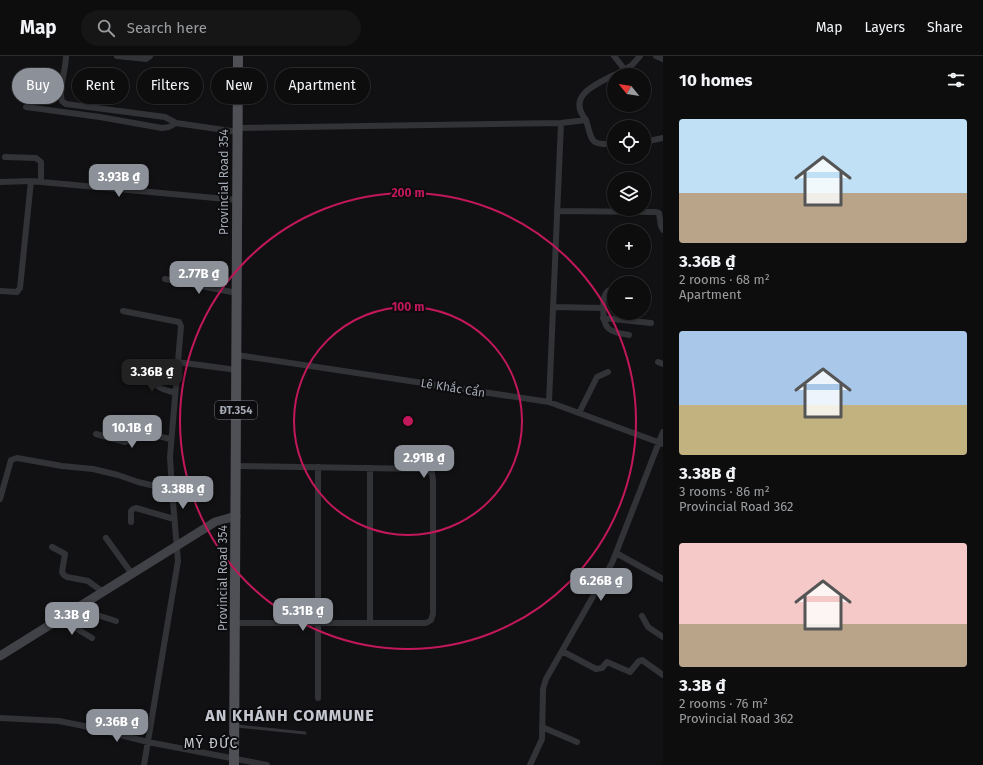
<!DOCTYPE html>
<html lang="en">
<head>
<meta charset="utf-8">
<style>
  :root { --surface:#0d0d0e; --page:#161617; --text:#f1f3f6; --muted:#9a9c9e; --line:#2d2d2e; --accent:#8c9099 }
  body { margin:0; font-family:"Fira Sans",sans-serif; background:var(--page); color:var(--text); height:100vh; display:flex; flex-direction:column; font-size:15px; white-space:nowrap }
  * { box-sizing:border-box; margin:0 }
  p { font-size:13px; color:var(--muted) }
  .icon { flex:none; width:22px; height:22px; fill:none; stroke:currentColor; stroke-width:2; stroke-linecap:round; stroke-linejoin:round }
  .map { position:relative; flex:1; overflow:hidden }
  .details { display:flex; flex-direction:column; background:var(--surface); width:320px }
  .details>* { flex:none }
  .hud { position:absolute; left:12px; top:12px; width:380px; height:36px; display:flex; gap:8px }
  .needle { width:26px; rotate:300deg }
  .fabs { position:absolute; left:607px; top:12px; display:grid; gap:8px }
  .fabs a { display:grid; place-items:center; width:44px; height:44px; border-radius:50%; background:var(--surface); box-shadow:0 1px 3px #0004,0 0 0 1px var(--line); font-size:20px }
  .price { position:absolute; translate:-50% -34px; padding:0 9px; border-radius:8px; background:var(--accent); color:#fff; font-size:13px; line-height:26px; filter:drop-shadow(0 1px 2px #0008) }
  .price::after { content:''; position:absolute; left:50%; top:24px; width:12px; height:9px; margin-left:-6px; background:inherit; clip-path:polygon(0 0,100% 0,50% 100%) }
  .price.on { background:#222; color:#fff }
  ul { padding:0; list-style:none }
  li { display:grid; align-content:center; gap:8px; height:212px; padding:0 16px }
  li span { display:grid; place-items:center; height:124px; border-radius:4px; color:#555 }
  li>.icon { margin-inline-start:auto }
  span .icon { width:72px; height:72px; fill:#fffc; stroke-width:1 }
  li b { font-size:17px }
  h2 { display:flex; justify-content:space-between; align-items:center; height:48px; padding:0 16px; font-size:17px }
  .tag { padding:0 14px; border-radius:18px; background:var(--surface); box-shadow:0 1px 3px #0004,0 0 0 1px var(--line); font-size:14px; line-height:36px }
  .tag.on { background:var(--accent); color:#fff }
  header { display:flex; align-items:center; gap:24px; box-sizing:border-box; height:56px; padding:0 20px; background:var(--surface); border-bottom:1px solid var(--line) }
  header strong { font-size:19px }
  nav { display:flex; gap:22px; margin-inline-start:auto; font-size:14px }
  .search { width:280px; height:36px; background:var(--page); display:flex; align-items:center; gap:10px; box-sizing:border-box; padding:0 14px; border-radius:22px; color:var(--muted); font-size:15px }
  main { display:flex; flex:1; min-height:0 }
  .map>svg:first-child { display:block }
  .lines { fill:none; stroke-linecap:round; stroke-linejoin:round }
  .service { stroke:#323337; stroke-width:3 }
  .minor { stroke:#323337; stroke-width:6 }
  .secondary { stroke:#404247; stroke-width:9 }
  .primary { stroke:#4e5056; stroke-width:10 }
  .ring { fill:none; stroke:#c2185b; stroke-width:2 }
  .labels { text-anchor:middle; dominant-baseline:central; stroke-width:4; stroke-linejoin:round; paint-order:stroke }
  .shield { fill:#0c0c0e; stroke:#767982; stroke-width:1 }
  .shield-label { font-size:11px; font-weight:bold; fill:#a3a8b3 }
  .street-label { font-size:12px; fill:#a3a8b3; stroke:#0c0c0e }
  .quarter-label { font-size:14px; letter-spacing:1px; fill:#c4c7cf; stroke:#0c0c0e }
  .district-label { font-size:16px; font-weight:bold; letter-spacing:1px; fill:#c4c7cf; stroke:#0c0c0e }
  .centre { fill:#c2185b; stroke:#0c0c0e; stroke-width:2 }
  .ring-label { font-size:12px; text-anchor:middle; font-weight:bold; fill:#c2185b; stroke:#0c0c0e; stroke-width:4; stroke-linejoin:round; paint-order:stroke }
</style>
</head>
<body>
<header>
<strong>Map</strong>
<div class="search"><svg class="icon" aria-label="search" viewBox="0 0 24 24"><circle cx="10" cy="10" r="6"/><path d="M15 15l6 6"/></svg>Search here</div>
<nav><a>Map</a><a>Layers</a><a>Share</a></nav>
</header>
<main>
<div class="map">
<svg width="663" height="709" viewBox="0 0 663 709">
  <rect width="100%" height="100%" fill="#111113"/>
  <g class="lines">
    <path class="service" d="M237,670l68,7"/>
    <path class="minor" d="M66,0c0,14 -8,34 -4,45l4,3 99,13 11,6
      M117,0l29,3 4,-3
      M614,0l11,14
      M656,0l7,3
      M615,19l17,-10 8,-9
      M26,51l74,10 62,11 7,-1 7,-4 62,9
      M586,64c7,22 3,25 28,24
      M237,72l324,-5 25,-3c-20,-24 10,-36 28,-45
      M644,86l19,-4
      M5,101l31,1 5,4v20
      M0,126l31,-1 206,19
      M557,155l99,1 3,1 2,13 2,4
      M165,223l72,14
      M614,233c-2,1 -5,1 -6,2 -7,5 -6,31 0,37 5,5 14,6 21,7
      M0,235l17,1 3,-4 11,-107
      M553,251l51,1
      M123,255l56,11 2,4 -11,131 2,33 6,71 -34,204
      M603,262l48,5
      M237,299l312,47 114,42
      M177,306l60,8
      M658,306l5,2
      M133,318c16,-1 15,6 26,13 5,3 11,4 16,6
      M549,346l12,-279
      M579,357l18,-36 11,-5
      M96,378l29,8c6,-2 9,-7 14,-9 6,-2 25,5 32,6
      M0,443l11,-39 6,-2 45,8 31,3 25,6 20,7 34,8
      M131,466v-11l2,-2 3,-1 38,11
      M106,482l26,36
      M52,491l13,7 -3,18 2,3 3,2 21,4 15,11
      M616,497l47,26
      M78,553l38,12
      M642,560l6,11 15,10
      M61,563l31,19
      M235,567h191l5,-3 2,-6v-134l-1,-7 -7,-4 -189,-3
      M370,567v-155
      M562,595l34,18 6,-1 5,-6 23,10 9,-11 3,-1 21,15
      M318,642v-231
      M0,662l59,3 30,6 59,15 119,23
      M542,671l35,15
      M530,709l12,-26 1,-50 3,-10 66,-116 51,-131"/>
    <path class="secondary" d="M0,600l215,-134 21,-6"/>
    <path class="primary" d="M234,709l4,-709"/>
  </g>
  <g class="ring">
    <circle cx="408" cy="365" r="114"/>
    <circle cx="408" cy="365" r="228"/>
  </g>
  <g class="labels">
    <rect class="shield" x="215" y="345" width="42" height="18" rx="3"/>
    <g class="shield-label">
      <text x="236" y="354">ĐT.354</text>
    </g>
    <g class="street-label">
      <text transform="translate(224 126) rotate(-90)">Provincial Road 354</text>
      <text transform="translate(453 332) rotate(9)">Lê Khắc Cẩn</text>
      <text transform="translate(223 522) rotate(-90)">Provincial Road 354</text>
    </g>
    <g class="quarter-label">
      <text x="211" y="687">MỸ ĐỨC</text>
    </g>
    <g class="district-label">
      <text x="290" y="659">AN KHÁNH COMMUNE</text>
    </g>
  </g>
  <circle cx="408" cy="365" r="6" class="centre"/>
  <g class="ring-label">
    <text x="408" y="141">200 m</text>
    <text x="408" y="255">100 m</text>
  </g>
</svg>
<div class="fabs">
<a><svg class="needle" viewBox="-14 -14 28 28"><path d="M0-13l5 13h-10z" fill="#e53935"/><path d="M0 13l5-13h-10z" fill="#9a9c9e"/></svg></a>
<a><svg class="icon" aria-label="locate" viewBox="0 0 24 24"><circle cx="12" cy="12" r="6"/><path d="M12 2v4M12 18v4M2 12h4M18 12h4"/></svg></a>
<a><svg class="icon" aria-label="layers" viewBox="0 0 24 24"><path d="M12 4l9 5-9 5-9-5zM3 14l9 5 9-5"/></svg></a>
<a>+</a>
<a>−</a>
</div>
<b class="price" style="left:119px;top:142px">3.93B ₫</b>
<b class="price" style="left:199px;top:239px">2.77B ₫</b>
<b class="price on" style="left:152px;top:337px">3.36B ₫</b>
<b class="price" style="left:132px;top:393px">10.1B ₫</b>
<b class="price" style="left:424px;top:423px">2.91B ₫</b>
<b class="price" style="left:183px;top:454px">3.38B ₫</b>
<b class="price" style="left:601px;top:546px">6.26B ₫</b>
<b class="price" style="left:303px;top:576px">5.31B ₫</b>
<b class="price" style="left:72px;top:580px">3.3B ₫</b>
<b class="price" style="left:117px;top:687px">9.36B ₫</b>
<div class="hud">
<a class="tag on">Buy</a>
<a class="tag">Rent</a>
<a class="tag">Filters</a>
<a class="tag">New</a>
<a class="tag">Apartment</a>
</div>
</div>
<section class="details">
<h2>10 homes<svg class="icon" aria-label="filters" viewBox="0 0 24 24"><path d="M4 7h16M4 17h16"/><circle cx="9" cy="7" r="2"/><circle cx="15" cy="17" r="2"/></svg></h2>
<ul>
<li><span style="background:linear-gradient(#bfe0f5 60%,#b9a48a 0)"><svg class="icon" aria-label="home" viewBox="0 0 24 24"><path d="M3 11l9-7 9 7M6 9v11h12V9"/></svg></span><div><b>3.36B ₫</b><p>2 rooms · 68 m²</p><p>Apartment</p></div></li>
<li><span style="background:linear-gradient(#a9c7e8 60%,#c2b280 0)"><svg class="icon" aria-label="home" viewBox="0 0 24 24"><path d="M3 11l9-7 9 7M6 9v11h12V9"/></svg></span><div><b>3.38B ₫</b><p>3 rooms · 86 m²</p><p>Provincial Road 362</p></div></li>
<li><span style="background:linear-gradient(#f6c9c9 65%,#b9a48a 0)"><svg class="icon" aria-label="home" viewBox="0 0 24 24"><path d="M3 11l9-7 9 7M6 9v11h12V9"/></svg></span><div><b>3.3B ₫</b><p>2 rooms · 76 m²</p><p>Provincial Road 362</p></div></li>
</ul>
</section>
</main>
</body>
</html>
